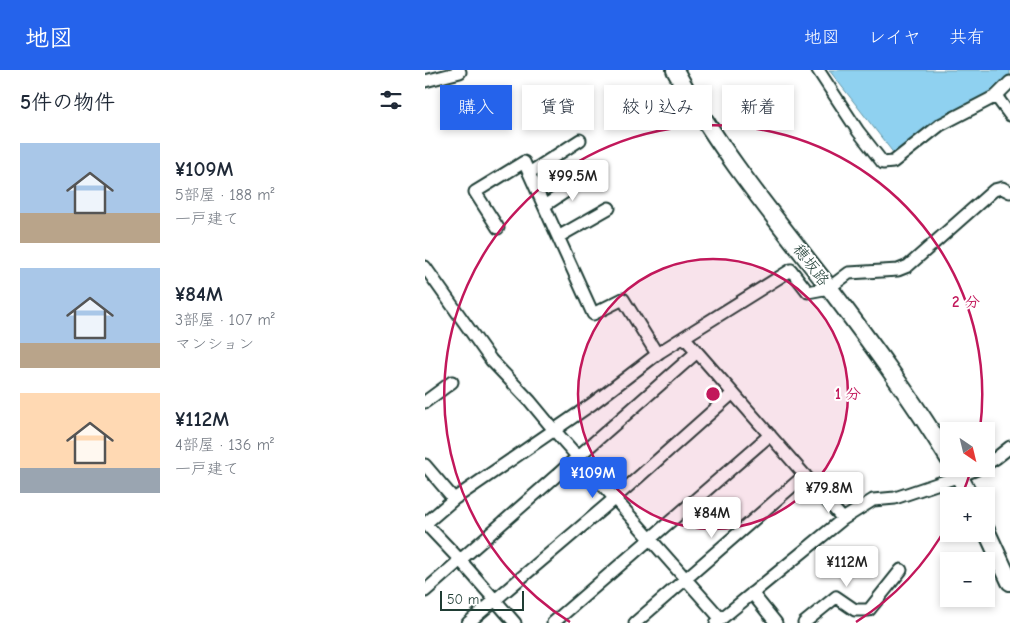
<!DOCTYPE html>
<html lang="ja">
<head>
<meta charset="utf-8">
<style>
  :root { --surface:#fff; --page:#f2f2f3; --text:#1f2937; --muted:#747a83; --accent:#2563eb }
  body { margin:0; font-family:"Comic Neue","Klee One",sans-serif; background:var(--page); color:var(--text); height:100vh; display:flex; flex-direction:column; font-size:19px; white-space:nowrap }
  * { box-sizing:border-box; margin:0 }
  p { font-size:16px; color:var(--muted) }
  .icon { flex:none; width:28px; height:28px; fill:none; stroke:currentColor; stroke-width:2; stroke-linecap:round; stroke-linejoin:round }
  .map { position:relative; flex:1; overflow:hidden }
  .details { display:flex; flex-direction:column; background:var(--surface); width:425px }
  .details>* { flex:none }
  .top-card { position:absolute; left:15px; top:15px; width:475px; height:45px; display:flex; gap:10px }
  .needle { width:32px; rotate:145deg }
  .buttons { position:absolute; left:515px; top:352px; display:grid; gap:10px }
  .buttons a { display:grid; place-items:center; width:55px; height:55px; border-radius:0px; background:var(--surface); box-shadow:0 2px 8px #0003; font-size:25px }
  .scale { position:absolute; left:15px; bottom:12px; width:84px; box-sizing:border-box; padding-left:5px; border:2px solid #1f3d34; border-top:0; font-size:14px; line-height:18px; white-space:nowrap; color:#1f3d34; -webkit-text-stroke:4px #fff; paint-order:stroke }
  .price { position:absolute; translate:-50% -42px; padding:0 11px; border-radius:5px; background:#fff; color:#222; font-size:16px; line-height:32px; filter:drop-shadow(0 1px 2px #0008) }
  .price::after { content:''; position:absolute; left:50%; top:30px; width:15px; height:11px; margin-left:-8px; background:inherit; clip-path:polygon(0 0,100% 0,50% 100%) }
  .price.on { background:var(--accent); color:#fff }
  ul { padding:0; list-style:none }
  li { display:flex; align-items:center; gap:15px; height:125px; padding:0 20px }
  li span { display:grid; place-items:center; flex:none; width:140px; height:100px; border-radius:0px; color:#555 }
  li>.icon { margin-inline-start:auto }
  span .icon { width:60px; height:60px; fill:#fffc; stroke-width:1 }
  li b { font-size:21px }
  h2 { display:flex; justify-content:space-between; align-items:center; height:60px; padding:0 20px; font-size:21px }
  .tag { padding:0 18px; border-radius:0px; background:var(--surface); box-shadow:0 2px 8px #0003; font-size:18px; line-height:45px }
  .tag.on { background:var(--accent); color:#fff }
  header { display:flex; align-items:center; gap:30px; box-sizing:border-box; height:70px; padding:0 25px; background:var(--accent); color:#fff }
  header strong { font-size:24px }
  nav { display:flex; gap:28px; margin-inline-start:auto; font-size:18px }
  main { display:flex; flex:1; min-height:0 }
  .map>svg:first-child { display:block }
  .water { fill:#8fd1f0; stroke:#6296a5 }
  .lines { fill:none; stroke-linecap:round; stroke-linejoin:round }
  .street-casing { stroke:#1f3d34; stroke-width:15 }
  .secondary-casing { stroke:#1f3d34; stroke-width:20 }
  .street { stroke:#fff; stroke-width:11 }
  .secondary { stroke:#fff; stroke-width:16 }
  .ring { fill:none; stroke:#c2185b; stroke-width:2.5 }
  .labels { text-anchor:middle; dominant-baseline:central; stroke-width:4; stroke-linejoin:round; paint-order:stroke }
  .street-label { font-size:16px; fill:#1f3d34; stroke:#fff }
  .centre { fill:#c2185b; stroke:#fff; stroke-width:2.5 }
  .ring-label { font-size:15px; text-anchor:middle; font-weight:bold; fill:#c2185b; stroke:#fff; stroke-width:4; stroke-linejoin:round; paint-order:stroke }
</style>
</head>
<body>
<header>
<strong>地図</strong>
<nav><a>地図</a><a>レイヤ</a><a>共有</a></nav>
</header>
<main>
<section class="details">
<h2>5件の物件<svg class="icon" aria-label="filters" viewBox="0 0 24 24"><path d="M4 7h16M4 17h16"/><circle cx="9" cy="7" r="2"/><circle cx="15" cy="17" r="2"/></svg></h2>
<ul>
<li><span style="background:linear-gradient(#a9c7e8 70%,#b9a48a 0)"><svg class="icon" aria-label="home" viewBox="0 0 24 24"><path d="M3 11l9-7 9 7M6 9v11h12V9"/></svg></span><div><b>¥109M</b><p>5部屋 · 188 m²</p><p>一戸建て</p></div></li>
<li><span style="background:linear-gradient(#a9c7e8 75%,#b9a48a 0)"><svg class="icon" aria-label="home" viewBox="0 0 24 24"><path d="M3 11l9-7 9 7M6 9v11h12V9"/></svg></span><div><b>¥84M</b><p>3部屋 · 107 m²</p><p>マンション</p></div></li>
<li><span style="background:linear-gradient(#ffd9b3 75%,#9aa5b1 0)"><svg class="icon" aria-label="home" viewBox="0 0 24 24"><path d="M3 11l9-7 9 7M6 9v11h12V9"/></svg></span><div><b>¥112M</b><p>4部屋 · 136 m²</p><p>一戸建て</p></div></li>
</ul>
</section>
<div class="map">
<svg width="585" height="553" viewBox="0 0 585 553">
  <rect width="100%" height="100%" fill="#fff"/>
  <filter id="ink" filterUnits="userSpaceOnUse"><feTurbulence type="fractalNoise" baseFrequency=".02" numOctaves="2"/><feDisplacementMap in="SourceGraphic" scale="10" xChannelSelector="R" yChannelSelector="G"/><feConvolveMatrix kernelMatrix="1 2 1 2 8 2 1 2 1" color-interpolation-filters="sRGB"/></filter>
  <g filter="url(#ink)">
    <path class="water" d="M404,0h181v6l-18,16 -97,63z"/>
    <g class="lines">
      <defs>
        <path id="street" d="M393,0l40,61 25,32 10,-1 47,-37 56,-29 14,-14
          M0,11l35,-9 -1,-2
          M571,26l14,19
          M155,70l-51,33 64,141 30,-15 34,55
          M119,136l44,-29
          M73,158l-23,-36 49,-30 5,11
          M133,167l51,-29
          M0,197l66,93 39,41 24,29 167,189
          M259,267l159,182
          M0,332l27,-20
          M561,394l10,-6 14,-11
          M0,395l29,34
          M0,453l35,37 55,63
          M0,454l29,-25 138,-95 68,-52 131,-82 17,22 21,-4 20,-15 49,-3 10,-4 86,-76 8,-2 8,4
          M0,521l272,-239
          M327,523l24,30
          M43,553l147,-125 118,-105
          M128,553l217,-188
          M210,553l170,-148
          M291,553l127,-104 30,-19 22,-2 65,-22 17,-7
          M379,553l32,-26 19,13h14l32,-40"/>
        <path id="secondary" d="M250,0c41,76 96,143 149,211 44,58 87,116 125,178
          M530,399l15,27
          M561,460l24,52"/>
      </defs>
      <use href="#street" class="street-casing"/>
      <use href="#secondary" class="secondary-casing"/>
      <use href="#street" class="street"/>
      <use href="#secondary" class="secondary"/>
    </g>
  </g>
  <circle cx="288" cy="324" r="135" fill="#c2185b" fill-opacity=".12"/>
  <g class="ring">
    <circle cx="288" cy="324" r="135"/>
    <path d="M546 400A269 269 0 0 1 537 425M523 454A269 269 0 0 1 431 552M145 552A269 269 0 1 1 555 359"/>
  </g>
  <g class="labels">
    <g class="street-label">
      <text transform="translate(386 195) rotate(52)">穂坂路</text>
    </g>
  </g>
  <circle cx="288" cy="324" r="8" class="centre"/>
  <g class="ring-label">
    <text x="541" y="237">2 分</text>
    <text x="423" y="329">1 分</text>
  </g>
</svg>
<div class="buttons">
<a><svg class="needle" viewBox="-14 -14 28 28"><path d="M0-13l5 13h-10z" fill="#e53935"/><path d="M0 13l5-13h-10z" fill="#747a83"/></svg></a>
<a>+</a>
<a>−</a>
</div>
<div class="scale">50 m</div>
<b class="price" style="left:148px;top:132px">¥99.5M</b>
<b class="price on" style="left:168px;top:429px">¥109M</b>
<b class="price" style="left:404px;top:444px">¥79.8M</b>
<b class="price" style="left:287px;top:469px">¥84M</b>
<b class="price" style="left:422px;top:518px">¥112M</b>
<div class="top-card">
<a class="tag on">購入</a>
<a class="tag">賃貸</a>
<a class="tag">絞り込み</a>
<a class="tag">新着</a>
</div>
</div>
</main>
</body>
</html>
